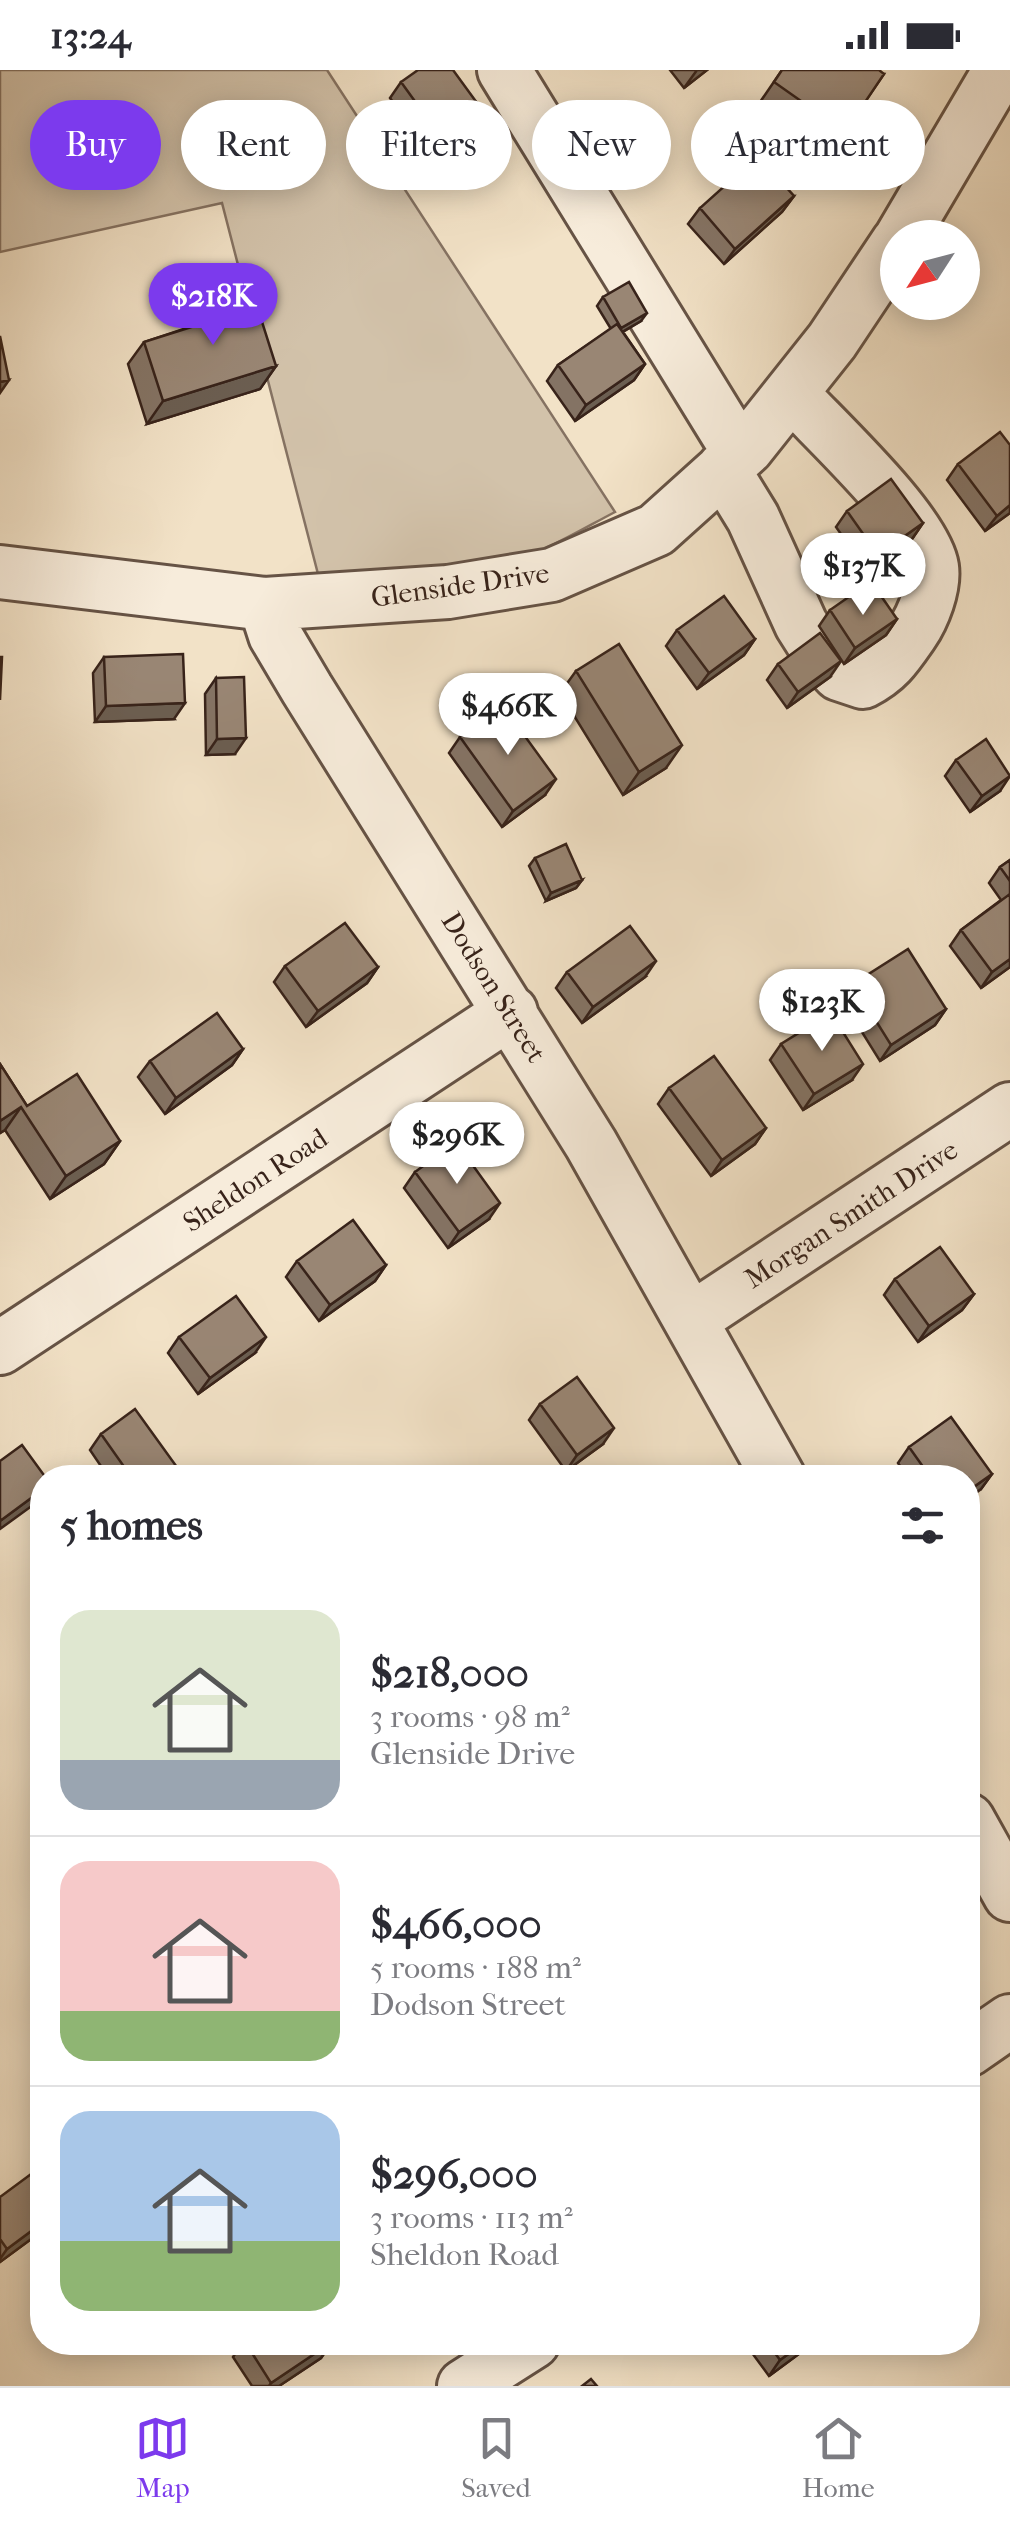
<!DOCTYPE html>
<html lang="en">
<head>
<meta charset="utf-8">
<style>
  :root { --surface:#fff; --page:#f7f7f7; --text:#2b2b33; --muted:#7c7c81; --line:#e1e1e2; --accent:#7c3aed }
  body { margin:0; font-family:"IM FELL French Canon",serif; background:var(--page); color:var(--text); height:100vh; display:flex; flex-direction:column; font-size:38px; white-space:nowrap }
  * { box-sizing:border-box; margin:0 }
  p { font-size:32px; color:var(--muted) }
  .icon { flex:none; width:55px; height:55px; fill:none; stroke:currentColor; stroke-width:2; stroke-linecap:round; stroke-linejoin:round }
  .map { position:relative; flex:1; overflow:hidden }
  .sheet { position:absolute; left:30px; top:1395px; width:950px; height:890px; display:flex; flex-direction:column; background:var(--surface); border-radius:40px; box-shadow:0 5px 25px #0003 }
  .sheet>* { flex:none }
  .banner { position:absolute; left:30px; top:30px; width:950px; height:90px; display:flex; gap:20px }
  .needle { width:65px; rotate:234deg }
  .fabs { position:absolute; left:880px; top:150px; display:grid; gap:20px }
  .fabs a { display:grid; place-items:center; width:100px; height:100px; border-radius:50%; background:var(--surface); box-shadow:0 5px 25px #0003; font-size:50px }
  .price { position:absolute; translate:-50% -85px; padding:0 22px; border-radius:35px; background:#fff; color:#222; font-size:32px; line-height:65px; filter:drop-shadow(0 2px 5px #0008) }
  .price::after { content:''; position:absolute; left:50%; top:60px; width:30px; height:22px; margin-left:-15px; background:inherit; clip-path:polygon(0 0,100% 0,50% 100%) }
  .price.on { background:var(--accent); color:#fff }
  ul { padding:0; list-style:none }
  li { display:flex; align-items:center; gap:30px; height:250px; padding:0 30px }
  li+li { border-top:2px solid var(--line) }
  li span { display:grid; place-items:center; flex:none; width:280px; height:200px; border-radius:30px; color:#555 }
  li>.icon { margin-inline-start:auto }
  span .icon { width:120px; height:120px; fill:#fffc; stroke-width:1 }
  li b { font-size:42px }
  h2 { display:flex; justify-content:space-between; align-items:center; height:120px; padding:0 30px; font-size:42px }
  .pill { padding:0 35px; border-radius:45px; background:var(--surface); box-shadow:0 5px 25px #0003; font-size:35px; line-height:90px }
  .pill.on { background:var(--accent); color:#fff }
  .status { display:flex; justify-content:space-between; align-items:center; height:70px; padding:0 50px; background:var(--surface); direction:ltr }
  .status svg { height:28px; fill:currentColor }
  .tab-bar { display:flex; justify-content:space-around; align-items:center; height:140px; border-top:2px solid var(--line); background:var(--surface); font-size:28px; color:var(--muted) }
  .tab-bar a { display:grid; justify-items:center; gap:5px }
  .tab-bar .on { color:var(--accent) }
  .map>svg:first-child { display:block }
  .green { fill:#d2c2aa; stroke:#857262; stroke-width:2.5 }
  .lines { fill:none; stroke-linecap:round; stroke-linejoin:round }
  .minor-casing { stroke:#665345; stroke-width:58 }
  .minor { stroke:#f7ecdb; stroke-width:52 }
  .wall { fill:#847364; stroke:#38231a; stroke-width:2.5 }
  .shaded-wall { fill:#6b5e51; stroke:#38231a; stroke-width:2.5 }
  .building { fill:#998674; stroke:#38231a; stroke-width:2.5 }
  .labels { text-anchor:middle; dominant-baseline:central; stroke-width:8; stroke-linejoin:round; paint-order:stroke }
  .street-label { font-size:28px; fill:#38231a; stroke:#f7ecdb }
</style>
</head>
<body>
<div class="status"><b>13:24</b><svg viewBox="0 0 49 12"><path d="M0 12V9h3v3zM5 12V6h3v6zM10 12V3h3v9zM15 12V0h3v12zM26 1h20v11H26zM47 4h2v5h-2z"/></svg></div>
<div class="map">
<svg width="1010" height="2316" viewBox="0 0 1010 2316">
  <rect width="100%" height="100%" fill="#f2e2c7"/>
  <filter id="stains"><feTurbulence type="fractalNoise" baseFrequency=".002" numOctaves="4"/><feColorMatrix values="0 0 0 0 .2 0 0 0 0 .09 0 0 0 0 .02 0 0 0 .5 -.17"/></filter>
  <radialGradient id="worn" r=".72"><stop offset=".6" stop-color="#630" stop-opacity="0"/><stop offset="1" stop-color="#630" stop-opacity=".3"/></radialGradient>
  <path class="green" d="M0,0h327l288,442c-23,12 -45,25 -69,36 -65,28 -158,25 -228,26l-96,-371 -222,49z"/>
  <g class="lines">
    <defs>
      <path id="minor" d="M504,0l236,384
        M901,168l99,-168
        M723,399l30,49 48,106 19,30 19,20 24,8c25,-13 33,-26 49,-49 11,-16 23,-46 20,-66 -7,-45 -107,-137 -141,-174
        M0,502l265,32 183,-12 104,-17 104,-45 91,-82 85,-107 66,-99
        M265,534l10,31 32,54 284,455 188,334
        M692,1249l318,-210
        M0,1278l511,-336
        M968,1750l42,75
        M968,1980l42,-29
        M464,2316l69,-44"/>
    </defs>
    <use href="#minor" class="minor-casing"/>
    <use href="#minor" class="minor"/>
  </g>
  <path class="wall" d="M670,0h37l-23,18z
    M782,0l102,4 -55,80 -71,-49z
    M401,12l87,36 -11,16 -40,29 -47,-65z
    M794,126l-12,16 -58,52 -36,-40 12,-16z
    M210,226l66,70 -16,23 -113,35 -19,-60 16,-22 52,-17 -2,-6z
    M603,227l38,24 -18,11 22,32 -11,16 -59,41 -28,-40 11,-16 53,-36 -14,-23z
    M1010,375v68l-25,18 -38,-51 11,-16z
    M847,441l76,12 -11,16 -45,32 -31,-44z
    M861,536l36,13 -11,16 -42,29 -25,-38 11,-16z
    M677,560l78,9 -11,16 -47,34 -31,-43z
    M104,587l70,62 -79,3 -2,-49z
    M778,594l52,13 -43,31 -20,-28z
    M576,601l90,97 -43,27 -63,-102z
    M216,608l19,76 -29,1 -1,-61z
    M460,667l85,58 -43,32 -53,-74z
    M956,690l44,31 -30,21 -25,-36z
    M535,788l47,22 -6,8 -30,13 -17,-35z
    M1010,790v107l-29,21 -31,-42 11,-16 40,-30 -12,-17 11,-16z
    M285,896l93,1 -11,16 -61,44 -32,-45z
    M567,902l78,5 -63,46 -26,-35z
    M853,914l93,25 -11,16 -55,36 -38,-61z
    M781,974l71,36 -49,30 -33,-50z
    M243,979l-11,16 -67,49 -27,-37 12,-16z
    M0,994l27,42 93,35 -16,23 -54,35 -45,-69 -5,3z
    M669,1018l97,40 -11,16 -44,32 -53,-72z
    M415,1102l74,47 -41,29 -44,-60z
    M297,1191l89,4 -11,16 -56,40 -33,-44z
    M895,1209l79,15 -12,16 -44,32 -34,-47z
    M179,1267l76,16 -57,41 -30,-41z
    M540,1334l63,40 -37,27 -37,-51z
    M101,1364l73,44h-65l-19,-28z
    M909,1377l83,27 -11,15 -13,-11h-60l-10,-15z
    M0,2127l42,34 -42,31z
    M243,2272h89l-11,16 -42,28h-27l-19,-29z
    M744,2272h71l-46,34z"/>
  <path class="shaded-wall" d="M697,0h10l-23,18z
    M488,48l-11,16 -40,29 11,-16z
    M794,126l-12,16 -58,52 11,-15z
    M647,243l-6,8 -26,15 6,-8z
    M645,294l-11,16 -59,41 11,-16z
    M276,296l-16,23 -113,35 16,-23z
    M9,310l-9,13v-11z
    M1010,435v8l-25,18 12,-15z
    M923,453l-11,16 -45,32 11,-16z
    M897,549l-11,16 -42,29 11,-16z
    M755,569l-11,16 -47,34 12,-16z
    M841,591l-11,16 -43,31 11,-16z
    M185,633l-11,16 -79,3 11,-16z
    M246,668l-11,16 -29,1 11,-16z
    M682,675l-16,23 -43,27 16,-23z
    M1010,706l-10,15 -30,21 12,-16z
    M556,709l-11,16 -43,32 11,-16z
    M582,810l-6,8 -30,13 5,-8z
    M1010,889v8l-29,21 11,-16z
    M656,891l-11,16 -63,46 11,-16z
    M378,897l-11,16 -61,44 12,-16z
    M946,939l-11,16 -55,36 11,-16z
    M243,979l-11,16 -67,49 11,-16z
    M863,994l-11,16 -49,30 11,-16z
    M21,1037l-16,23 -5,3v-12z
    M766,1058l-11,16 -44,32 11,-16z
    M120,1071l-16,23 -54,35 16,-23z
    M500,1133l-11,16 -41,29 11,-16z
    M386,1195l-11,16 -56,40 11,-16z
    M974,1224l-12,16 -44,32 11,-16z
    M266,1267l-11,16 -57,41 12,-16z
    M614,1358l-11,16 -37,27 11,-16z
    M992,1404l-11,15 -13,10v-8z
    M42,1420v6l-2,4 -40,29v-8z
    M42,2153v8l-42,31v-3l7,-10z
    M332,2272l-11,16 -42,28h-10l2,-3z
    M805,2272h10l-46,34 11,-16z"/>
  <path class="building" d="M418,0h35l35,48 -40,29 -47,-65z
    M782,0h97l5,4 -39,58 -71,-50z
    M758,86l36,40 -59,53 -35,-41z
    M629,212l18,31 -26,15 -18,-31z
    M250,214l26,82 -113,35 -19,-59 73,-23 -7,-23z
    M617,254l28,40 -59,41 -28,-40z
    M0,266l9,44 -9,2z
    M1000,362l10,13v60l-13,11 -39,-52z
    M891,409l32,44 -45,32 -31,-44z
    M879,523l18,26 -42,29 -25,-38 23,-16 8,12z
    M724,526l31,43 -46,34 -32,-43z
    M820,563l21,28 -43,31 -20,-28z
    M619,574l63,101 -43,27 -63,-101z
    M183,584l2,49 -79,3 -2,-49z
    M0,587h2l-2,43z
    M244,607l2,61 -29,1 -1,-61z
    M503,636l53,73 -43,32 -53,-74z
    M986,669l24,37 -28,20 -26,-36z
    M566,774l16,36 -31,13 -16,-35z
    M1010,790v21l-10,-14z
    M1010,824v65l-18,13 -31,-42z
    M345,853l33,44 -60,44 -33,-45z
    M630,856l26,35 -63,46 -26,-35z
    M908,879l38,60 -55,36 -38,-61z
    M217,943l26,36 -67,49 -26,-37z
    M831,943l32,51 -49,30 -33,-50z
    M714,986l52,72 -44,32 -53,-72z
    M0,994l27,42 50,-32 43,67 -54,35 -45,-69 -21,14z
    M456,1072l44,61 -41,29 -44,-60z
    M353,1150l33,45 -56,40 -33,-44z
    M940,1177l34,47 -45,32 -34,-47z
    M236,1226l30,41 -56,41 -31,-41z
    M577,1307l37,51 -37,27 -37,-51z
    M135,1339l44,61 -10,8h-37l-31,-44z
    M951,1347l41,57 -24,17v-13h-37l-22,-31z
    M22,1375l24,33h-4v12l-42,31v-60z
    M42,2096v57l-35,26 -7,-10v-42z
    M245,2272h87l-61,41z
    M767,2272h38l-25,18z
    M591,2309l6,7h-15z"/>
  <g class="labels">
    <g class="street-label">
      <text transform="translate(460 515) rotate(-8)">Glenside Drive</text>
      <text transform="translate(494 917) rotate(58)">Dodson Street</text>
      <text transform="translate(255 1110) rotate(-33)">Sheldon Road</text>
      <text transform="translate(851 1144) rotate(-33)">Morgan Smith Drive</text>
    </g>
  </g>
  <rect width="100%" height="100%" filter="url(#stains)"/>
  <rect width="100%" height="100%" fill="url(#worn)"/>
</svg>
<div class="fabs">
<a><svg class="needle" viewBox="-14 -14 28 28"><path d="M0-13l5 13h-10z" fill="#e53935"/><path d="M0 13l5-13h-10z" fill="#7c7c81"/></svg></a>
</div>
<b class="price on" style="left:213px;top:278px">$218K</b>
<b class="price" style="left:863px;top:548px">$137K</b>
<b class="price" style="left:508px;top:688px">$466K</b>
<b class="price" style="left:822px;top:984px">$123K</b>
<b class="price" style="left:457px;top:1117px">$296K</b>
<div class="banner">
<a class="pill on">Buy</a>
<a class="pill">Rent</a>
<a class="pill">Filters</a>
<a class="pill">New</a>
<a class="pill">Apartment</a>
</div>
<section class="sheet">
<h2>5 homes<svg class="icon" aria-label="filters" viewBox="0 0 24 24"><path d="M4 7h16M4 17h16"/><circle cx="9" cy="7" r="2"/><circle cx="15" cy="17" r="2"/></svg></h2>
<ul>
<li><span style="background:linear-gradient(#dfe7d0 75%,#9aa5b1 0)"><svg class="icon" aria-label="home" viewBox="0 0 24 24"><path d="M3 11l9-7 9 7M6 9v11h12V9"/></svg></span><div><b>$218,000</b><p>3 rooms · 98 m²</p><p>Glenside Drive</p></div></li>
<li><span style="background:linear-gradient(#f6c9c9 75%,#8fb573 0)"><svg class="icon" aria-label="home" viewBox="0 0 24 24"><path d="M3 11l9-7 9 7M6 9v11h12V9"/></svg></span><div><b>$466,000</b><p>5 rooms · 188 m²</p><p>Dodson Street</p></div></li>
<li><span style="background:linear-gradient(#a9c7e8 65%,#8fb573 0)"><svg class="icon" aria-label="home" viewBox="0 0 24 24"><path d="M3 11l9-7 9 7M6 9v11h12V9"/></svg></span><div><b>$296,000</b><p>3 rooms · 113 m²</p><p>Sheldon Road</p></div></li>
</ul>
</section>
</div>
<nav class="tab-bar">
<a class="on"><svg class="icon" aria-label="map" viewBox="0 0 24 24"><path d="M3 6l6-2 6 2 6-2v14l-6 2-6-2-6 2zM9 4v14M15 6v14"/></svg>Map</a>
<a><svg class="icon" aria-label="saved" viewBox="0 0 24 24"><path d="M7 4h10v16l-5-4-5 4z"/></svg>Saved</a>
<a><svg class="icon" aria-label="home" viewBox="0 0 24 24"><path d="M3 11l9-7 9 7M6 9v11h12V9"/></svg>Home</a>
</nav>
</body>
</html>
